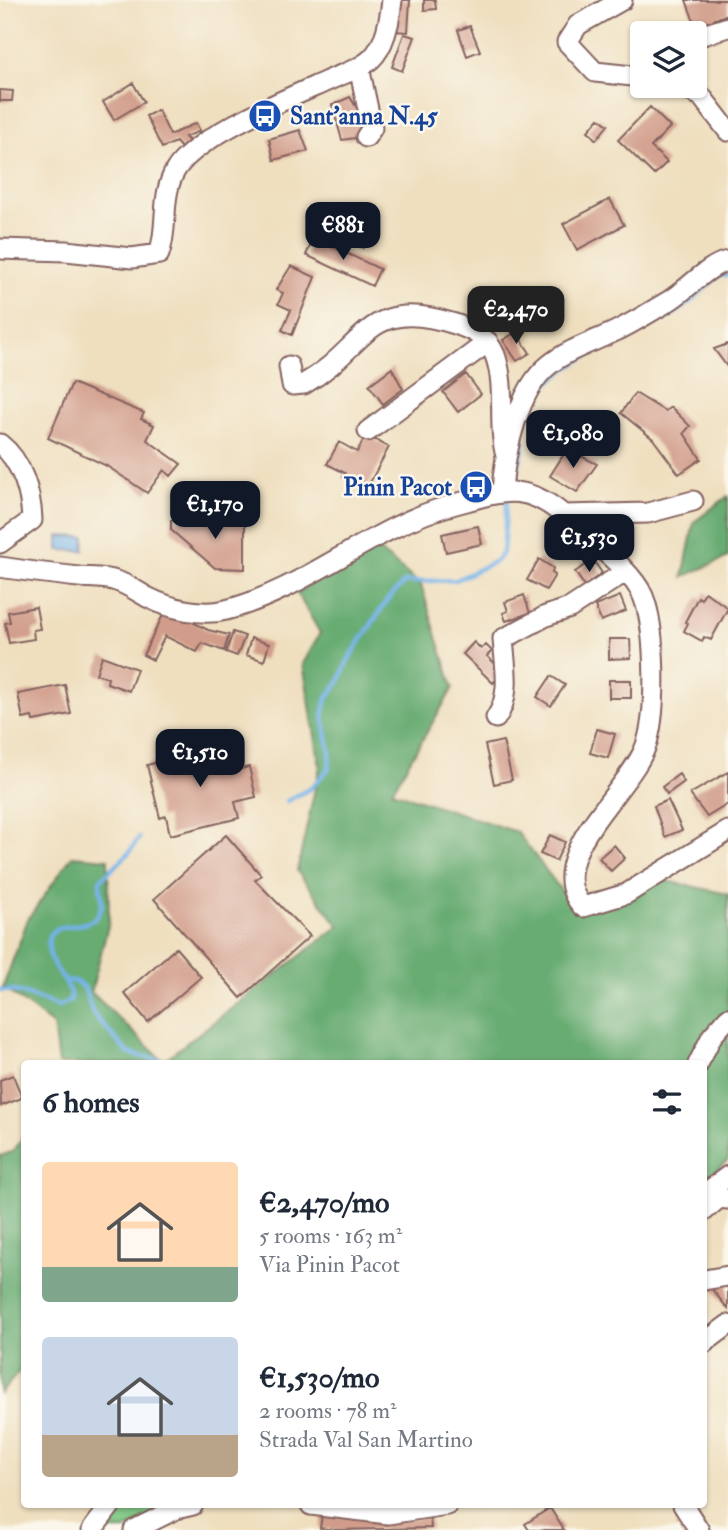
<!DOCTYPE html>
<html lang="en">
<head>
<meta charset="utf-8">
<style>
  :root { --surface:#fff; --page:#f6f6f7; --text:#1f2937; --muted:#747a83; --accent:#111827 }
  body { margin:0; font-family:"IM FELL Double Pica",serif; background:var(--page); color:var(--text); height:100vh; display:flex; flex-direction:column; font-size:26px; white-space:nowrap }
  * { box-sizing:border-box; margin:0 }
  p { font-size:23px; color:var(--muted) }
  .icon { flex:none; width:38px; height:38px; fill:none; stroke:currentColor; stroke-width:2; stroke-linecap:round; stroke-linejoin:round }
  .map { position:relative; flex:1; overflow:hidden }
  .details { position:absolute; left:21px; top:1060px; width:686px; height:448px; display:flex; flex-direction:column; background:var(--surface); border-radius:7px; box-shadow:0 2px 5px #0004 }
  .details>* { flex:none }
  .buttons { position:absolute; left:630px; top:21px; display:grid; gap:14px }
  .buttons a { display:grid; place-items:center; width:77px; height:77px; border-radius:7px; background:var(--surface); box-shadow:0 2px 5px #0004; font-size:35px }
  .price { position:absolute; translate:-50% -60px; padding:0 16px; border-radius:14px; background:var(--accent); color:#fff; font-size:23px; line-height:46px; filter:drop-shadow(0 2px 4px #0008) }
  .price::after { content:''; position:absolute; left:50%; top:42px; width:21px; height:16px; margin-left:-10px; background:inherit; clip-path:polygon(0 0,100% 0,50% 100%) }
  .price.current { background:#222; color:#fff }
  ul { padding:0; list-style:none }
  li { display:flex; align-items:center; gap:21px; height:175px; padding:0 21px }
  li span { display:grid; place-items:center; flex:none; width:196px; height:140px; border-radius:7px; color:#555 }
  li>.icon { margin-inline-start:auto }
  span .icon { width:84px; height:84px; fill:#fffc; stroke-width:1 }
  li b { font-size:30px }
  h2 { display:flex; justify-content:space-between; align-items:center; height:84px; padding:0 21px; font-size:30px }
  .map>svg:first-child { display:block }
  .green { fill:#7fc884; stroke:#647458; stroke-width:2 }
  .forest { fill:#67ac72; stroke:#58664e; stroke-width:2 }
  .water { fill:#76b3e8; stroke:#60698a; stroke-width:2 }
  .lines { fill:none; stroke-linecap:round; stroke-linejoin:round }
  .stream { stroke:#76b3e8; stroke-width:4.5 }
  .building { fill:#d19c8a }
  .minor-casing { stroke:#84625f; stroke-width:23 }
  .minor { stroke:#fff; stroke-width:19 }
  .labels { text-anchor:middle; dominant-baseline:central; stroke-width:5; stroke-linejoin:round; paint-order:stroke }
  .transit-label { font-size:24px; font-weight:bold; fill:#164399; stroke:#fbf7ec; text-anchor:start }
</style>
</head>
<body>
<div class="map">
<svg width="728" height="1530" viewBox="0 0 728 1530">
  <rect width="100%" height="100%" fill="#fbf7ec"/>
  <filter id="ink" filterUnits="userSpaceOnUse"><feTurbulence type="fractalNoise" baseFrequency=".0143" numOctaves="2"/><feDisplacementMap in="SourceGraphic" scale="14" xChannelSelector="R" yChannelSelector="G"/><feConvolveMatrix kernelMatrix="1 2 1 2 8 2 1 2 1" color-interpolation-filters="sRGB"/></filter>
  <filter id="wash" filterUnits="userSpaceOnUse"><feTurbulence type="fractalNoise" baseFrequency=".00686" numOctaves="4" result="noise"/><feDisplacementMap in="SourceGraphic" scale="28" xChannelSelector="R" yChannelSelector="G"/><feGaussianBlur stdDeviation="1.57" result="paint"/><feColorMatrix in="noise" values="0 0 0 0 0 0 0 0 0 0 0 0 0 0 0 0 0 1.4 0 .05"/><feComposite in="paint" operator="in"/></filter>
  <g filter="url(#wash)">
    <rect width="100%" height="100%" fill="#efdfbf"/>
    <path class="green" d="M132,1505h38l-45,25h-23l20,-21z"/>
    <path class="forest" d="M728,496v61l-45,20 11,-55z
      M371,544l50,41 32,103 -61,103 125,41 50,66 82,-21 79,17v266l-24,21v-117h-646l-5,-39 -50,-38 25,-68 44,-63 36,3 1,63 -18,70 72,69 176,-135 -42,-55 23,-105 -17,-102 17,-31 -23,-40z
      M24,1137v229l-24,28v-238l12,-4z"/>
    <path class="water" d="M59,536l26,1 -1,14 -25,-1z"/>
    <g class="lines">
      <path class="stream" d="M537,395c29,-37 92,-57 133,-79 17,-9 33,-28 49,-40l9,-1
        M525,421l8,-18
        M513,488l11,-42 -2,-17
        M287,801l24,-13 18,-20 1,-15 -7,-36 4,-20 11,-13 10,-24 40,-61 17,-17 51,-2 40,-19 7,-9 4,-53
        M65,981h9l10,6 9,27 35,39 48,11
        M0,990l20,2 38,14 13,-6c-2,-26 -27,-32 -22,-64 12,-18 44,-2 52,-28 3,-8 -2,-19 -1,-28l28,-26 11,-16"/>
    </g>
    <g id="blocks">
      <path class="building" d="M397,0h13l-2,32 -14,-1z
        M424,0h11l1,9 -12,1z
        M686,0h42v14l-32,13z
        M470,26l10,25 -13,5 -9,-26z
        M404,34l11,3 -13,34 -10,-4z
        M133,83l11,19 -30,18 -11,-18z
        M0,90l13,1 -1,10h-12z
        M350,97l17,27 -5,13 -20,3 -10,-35z
        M650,107l20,20 -19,20 16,15 -13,13 -36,-35z
        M158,110l12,25 26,-12 4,8 -15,6 10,10 -9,7 -10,-12 -14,6 -16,-32z
        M599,118l9,7 -12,15 -8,-9z
        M300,130l8,21 -34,9 -5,-21z
        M610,199l14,26 -47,25 -14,-26z
        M334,229l31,11 -2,8 -32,-11z
        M314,238l66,31 -8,17 -66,-31z
        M291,266l24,11 -23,58 -10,-5 9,-20 -13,-6 5,-11 -7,-3z
        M516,332l14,21 -13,8 -14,-21z
        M728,344v24l-14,-19z
        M392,368l11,21 -20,15 -14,-19z
        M466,374l15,20 -23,18 -15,-20z
        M72,383l72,30 -3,6 13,6 -7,15 34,24 -10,12 -7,-6 -17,23 -40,-27 -59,-28z
        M635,393l30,18 6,-4 19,19 -6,7 17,26 -22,15 -26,-35 -32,-26z
        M366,435l23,12 -23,43 -23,-13 2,-4 -18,-9 12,-22 18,10z
        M567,449l30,15 -20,28 -27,-16z
        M171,520l74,1v48l-30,-1 -44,-38z
        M478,526l4,18 -36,8 -4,-18z
        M539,559l14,9 -1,5 3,2 -9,15 -19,-10z
        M593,560l9,13 -12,9 3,5 -5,4 -13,-19z
        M705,592l23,16 -17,32 -7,-3 -2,4 -18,-10 4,-8 -3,-1 13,-25 3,2z
        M524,595l6,18 -24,8 -3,-8 5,-2 -3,-9z
        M620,596l6,15 -25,10 -6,-15z
        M36,607l4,22 -7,1 1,9 -25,4 -4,-20 5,-1 -2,-10z
        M166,609l42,21 21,5 -5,16 -22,-8 -5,9 -32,-16 -12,24 -10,-5z
        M233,632l12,4 -8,20 -11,-4z
        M251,638l18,6 -5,17 -18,-6z
        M609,639h21l1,19 -22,1z
        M474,642l7,7 5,-4 6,6 -5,5 17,16 -11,11 -30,-29z
        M102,656l35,13 -8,22 -22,-8 1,-5 -12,-4z
        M551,676l14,9 -14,21 -14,-9z
        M609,680h22v18h-22z
        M65,685l6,29 -38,7 -1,-4 -9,2 -5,-25z
        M597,729l18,5 -7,24 -18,-5z
        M503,741l9,39 -18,4 -9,-39z
        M231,744l6,26 12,-3 7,30 -21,5 4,16 -69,17 -4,-19 -6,2 -13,-53z
        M728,772v32l-21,13 -17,-23z
        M679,774l5,8 -17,12 -5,-7z
        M668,800l14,30 -17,7 -11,-31z
        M226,835l35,40 -6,5 55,56 -69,62 -87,-99z
        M550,835l15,7 -9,19 -16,-7z
        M614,845l11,13 -14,13 -12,-13z
        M176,948l25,29 -53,45 -24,-29z
        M13,1075l9,23 -21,8 -1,-26z
        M728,1281v28l-18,-22z
        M550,1508l14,22h-35l-4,-6z
        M322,1515l80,5 28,-2 1,10 -96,2 -15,-2z"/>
    </g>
  </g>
  <g filter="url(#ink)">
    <use href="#blocks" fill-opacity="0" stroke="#84625f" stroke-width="2"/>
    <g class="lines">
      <defs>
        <path id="minor" d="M622,0l-44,25 -11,17 28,30 47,5
          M700,36l28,-9
          M359,67l13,61 -6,9
          M680,86l21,10 27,35
          M0,249l66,2 66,7 27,-4c10,-27 1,-56 16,-83 20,-35 114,-73 152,-90 12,-6 28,-10 39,-18 19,-12 24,-43 26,-63
          M289,366l3,19 12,-1c64,-37 61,-89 151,-60 18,6 33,13 40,31 12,33 2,68 11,101
          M368,431l120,-89
          M0,444c22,17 31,49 32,76l-32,23
          M502,492c2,-37 16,-103 47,-127 20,-16 44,-23 67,-34 17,-8 34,-19 51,-29 18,-10 42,-38 61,-41
          M564,515l84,-2 45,-12
          M0,567c26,4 52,7 79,10 12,1 26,0 37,4 11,3 22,11 33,17 22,11 53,18 77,12 81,-21 145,-83 226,-105 52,-14 74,-25 117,15 20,19 64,51 74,76 13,32 15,119 2,152 -17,44 -106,112 -62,159l43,-13 102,-63
          M496,718c16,-23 9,-52 7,-79l43,-23 24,-8 55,-36
          M698,1064l14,-28 16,-18
          M704,1194l24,-18
          M704,1211l15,-13 9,1
          M704,1280l24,-4
          M704,1343l24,-18
          M311,1505l77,9 59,-9
          M683,1505l16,25
          M92,1530l19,-25
          M134,1530l42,-21 17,-4"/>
      </defs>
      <use href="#minor" class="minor-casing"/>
      <use href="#minor" class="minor"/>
    </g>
  </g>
  <defs>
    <symbol id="bus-disc" viewBox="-11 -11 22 22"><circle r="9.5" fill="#1a4fb4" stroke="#fbf7ec"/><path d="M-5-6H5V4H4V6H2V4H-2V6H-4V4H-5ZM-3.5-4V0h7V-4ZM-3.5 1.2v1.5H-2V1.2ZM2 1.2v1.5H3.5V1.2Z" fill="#fff"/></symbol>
  </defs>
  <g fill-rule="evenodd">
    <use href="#bus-disc" x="246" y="97" width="38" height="38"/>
    <use href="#bus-disc" x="457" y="468" width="38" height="38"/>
  </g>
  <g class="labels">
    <g class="transit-label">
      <text x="290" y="116">Sant'anna N.45</text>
      <text x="452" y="487" text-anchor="end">Pinin Pacot</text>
    </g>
  </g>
</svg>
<div class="buttons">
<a><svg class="icon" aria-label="layers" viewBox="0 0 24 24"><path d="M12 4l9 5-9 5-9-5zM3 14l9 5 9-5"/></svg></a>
</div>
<b class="price" style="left:343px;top:262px">€881</b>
<b class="price current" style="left:516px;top:346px">€2,470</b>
<b class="price" style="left:573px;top:470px">€1,080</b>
<b class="price" style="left:215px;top:541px">€1,170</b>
<b class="price" style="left:589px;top:574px">€1,530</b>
<b class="price" style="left:200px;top:789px">€1,510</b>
<section class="details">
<h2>6 homes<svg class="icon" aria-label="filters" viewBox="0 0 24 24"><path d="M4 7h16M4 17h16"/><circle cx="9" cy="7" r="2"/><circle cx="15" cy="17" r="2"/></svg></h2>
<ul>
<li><span style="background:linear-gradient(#ffd9b3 75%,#7fa58c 0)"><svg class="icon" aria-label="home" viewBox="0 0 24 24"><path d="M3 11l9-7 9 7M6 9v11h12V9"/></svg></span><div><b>€2,470/mo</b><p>5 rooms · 163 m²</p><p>Via Pinin Pacot</p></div></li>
<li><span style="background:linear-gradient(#c9d6e8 70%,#b9a48a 0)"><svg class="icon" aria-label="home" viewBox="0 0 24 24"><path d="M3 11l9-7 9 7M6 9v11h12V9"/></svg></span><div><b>€1,530/mo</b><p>2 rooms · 78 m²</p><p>Strada Val San Martino</p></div></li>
</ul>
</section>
</div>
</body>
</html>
